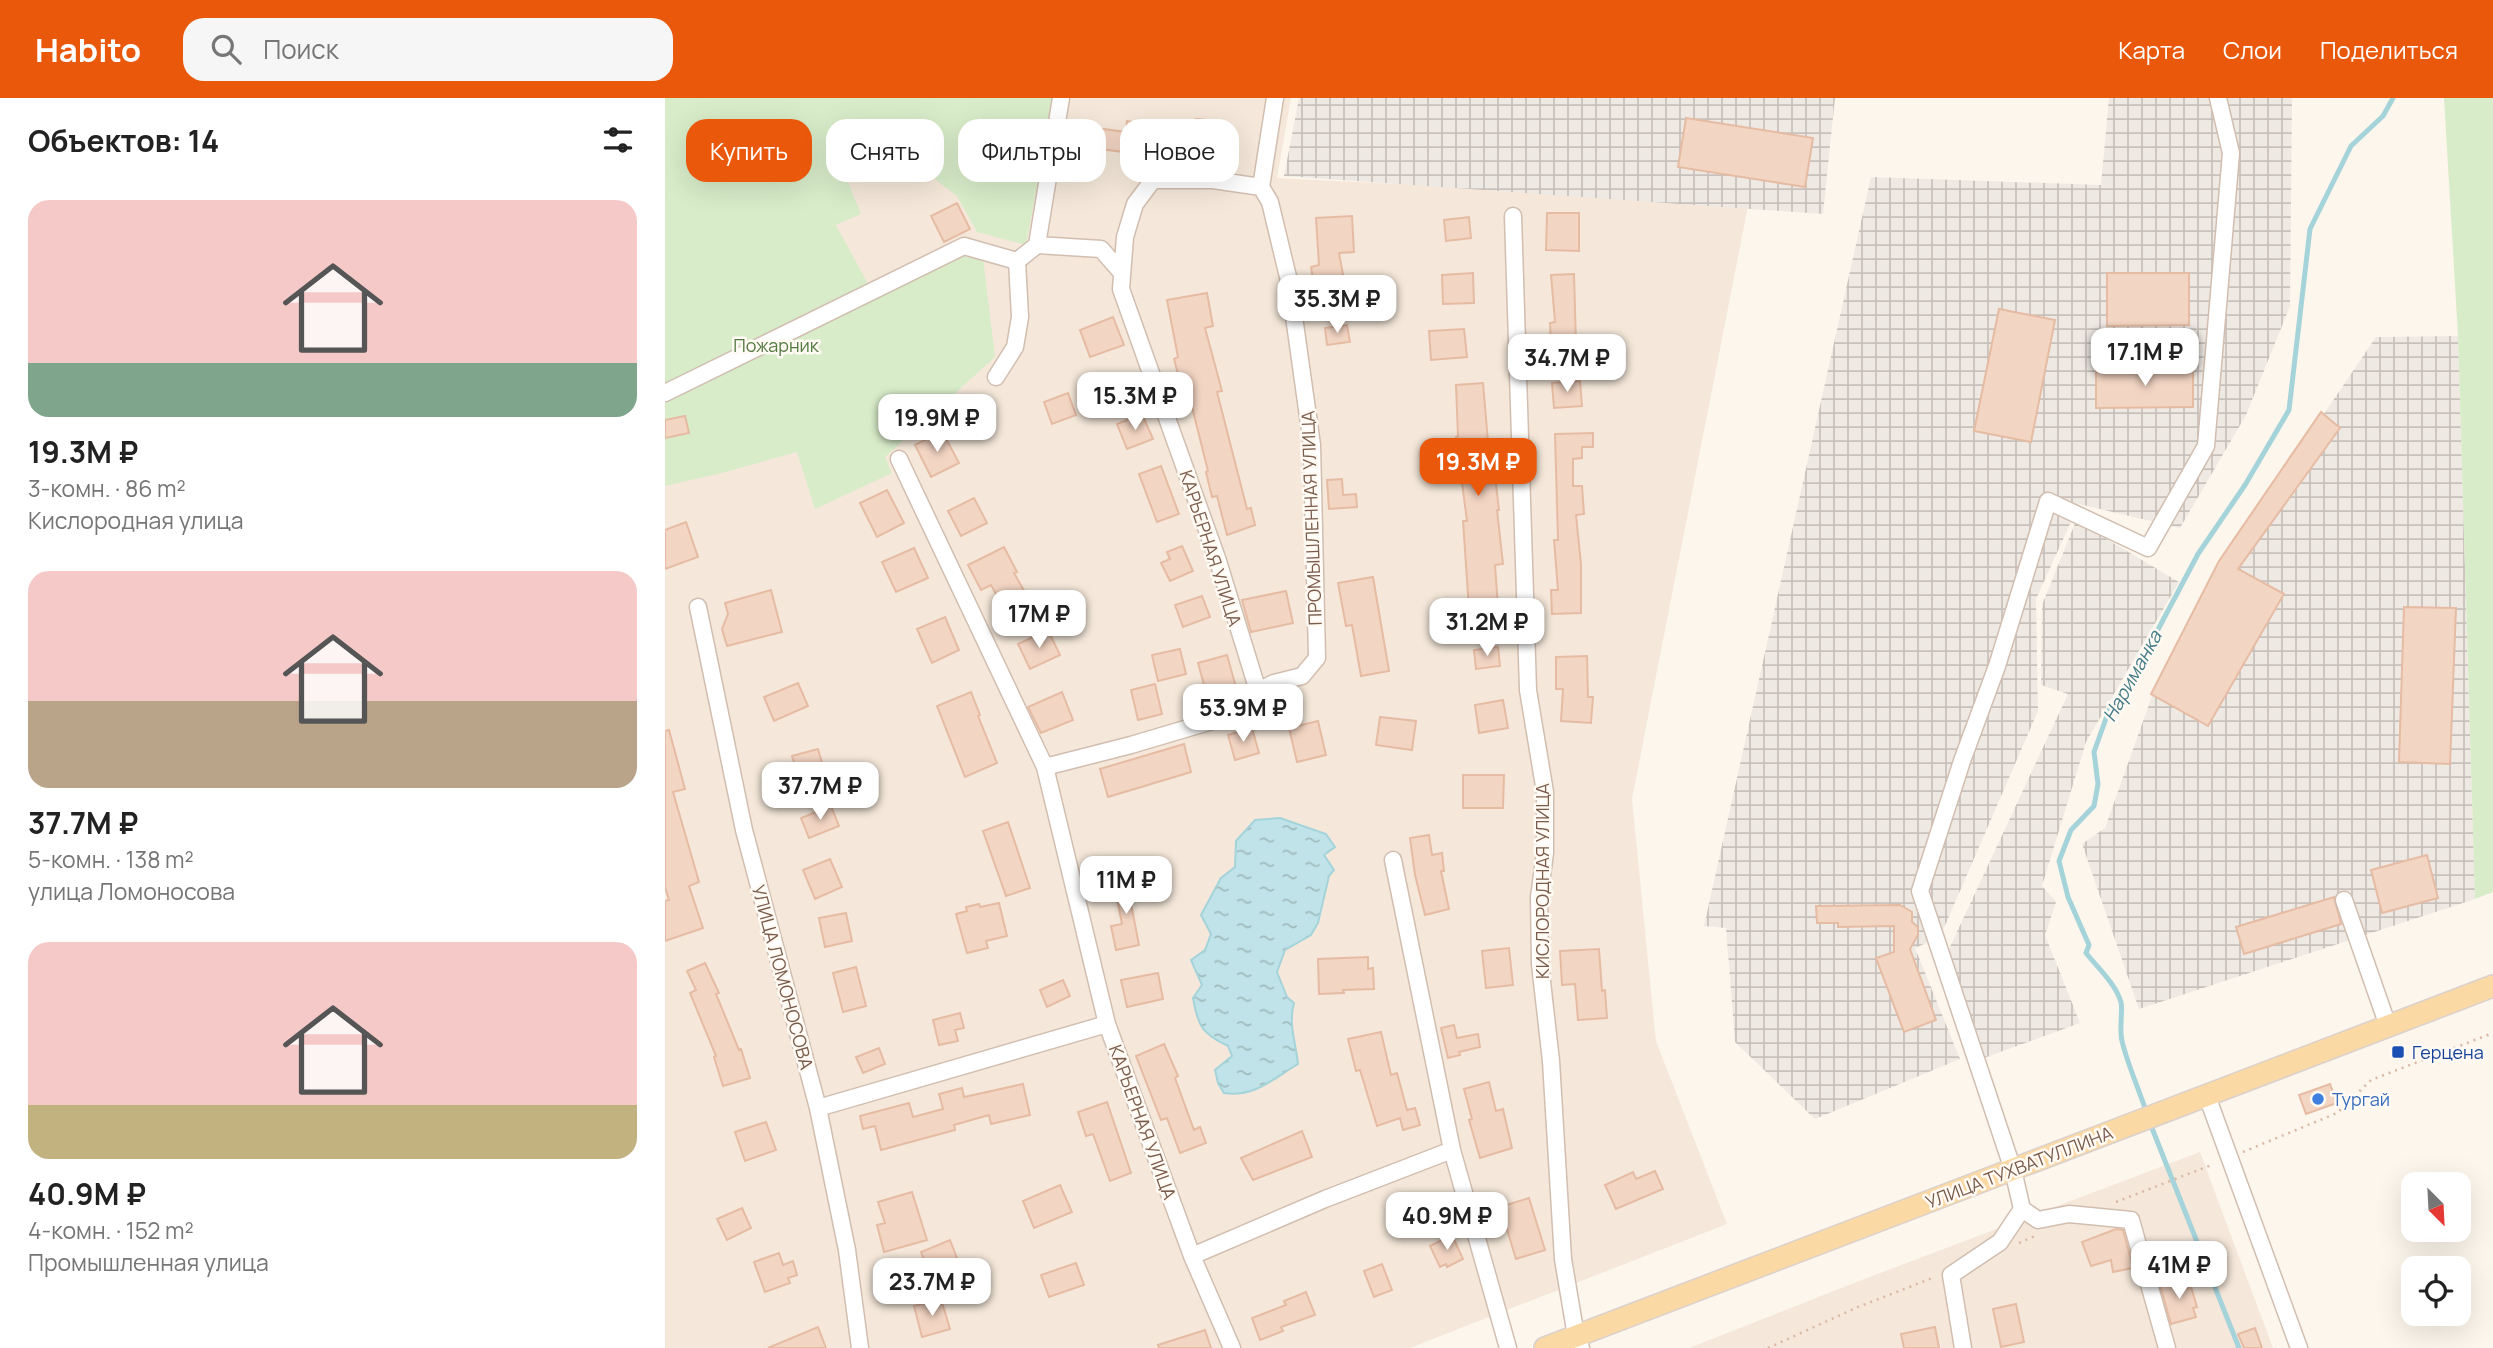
<!DOCTYPE html>
<html lang="ru">
<head>
<meta charset="utf-8">
<style>
  :root { --surface:#fff; --page:#f6f6f6; --text:#222; --muted:#767676; --accent:#ea580c }
  body { margin:0; font-family:Manrope,sans-serif; background:var(--page); color:var(--text); height:100vh; display:flex; flex-direction:column; font-size:26px; white-space:nowrap }
  * { box-sizing:border-box; margin:0 }
  p { font-size:23px; color:var(--muted) }
  .icon { flex:none; width:38px; height:38px; fill:none; stroke:currentColor; stroke-width:2; stroke-linecap:round; stroke-linejoin:round }
  .map { position:relative; flex:1; overflow:hidden }
  .side { display:flex; flex-direction:column; background:var(--surface); width:665px }
  .side>* { flex:none }
  .banner { position:absolute; left:21px; top:21px; width:665px; height:63px; display:flex; gap:14px }
  .needle { width:46px; rotate:156deg }
  .tools { position:absolute; left:1736px; top:1074px; display:grid; gap:14px }
  .tools a { display:grid; place-items:center; width:70px; height:70px; border-radius:14px; background:var(--surface); box-shadow:0 7px 28px #0002; font-size:35px }
  .price { position:absolute; translate:-50% -60px; padding:0 16px; border-radius:14px; background:#fff; color:#222; font-size:23px; line-height:46px; filter:drop-shadow(0 2px 4px #0008) }
  .price::after { content:''; position:absolute; left:50%; top:42px; width:21px; height:16px; margin-left:-10px; background:inherit; clip-path:polygon(0 0,100% 0,50% 100%) }
  .price.active { background:var(--accent); color:#fff }
  ul { padding:0; list-style:none }
  li { display:grid; align-content:center; gap:14px; height:371px; padding:0 28px }
  li span { display:grid; place-items:center; height:217px; border-radius:21px; color:#555 }
  li>.icon { margin-inline-start:auto }
  span .icon { width:126px; height:126px; fill:#fffc; stroke-width:1 }
  li b { font-size:30px }
  h2 { display:flex; justify-content:space-between; align-items:center; height:84px; padding:0 28px; font-size:30px }
  .tag { padding:0 24px; border-radius:21px; background:var(--surface); box-shadow:0 7px 28px #0002; font-size:24px; line-height:63px }
  .tag.active { background:var(--accent); color:#fff }
  header { display:flex; align-items:center; gap:42px; box-sizing:border-box; height:98px; padding:0 35px; background:var(--accent); color:#fff }
  header strong { font-size:33px }
  nav { display:flex; gap:38px; margin-inline-start:auto; font-size:24px }
  .search { width:490px; height:63px; background:var(--page); display:flex; align-items:center; gap:18px; box-sizing:border-box; padding:0 24px; border-radius:21px; color:var(--muted); font-size:26px }
  main { display:flex; flex:1; min-height:0 }
  .map>svg:first-child { display:block }
  .residential { fill:#f5e8da }
  .industrial { fill:url(#industrial-grid) }
  .green { fill:#d8ecc9 }
  .water { fill:url(#water-ripples); stroke:#a5d3da; stroke-width:2 }
  .lines { fill:none; stroke-linecap:round; stroke-linejoin:round }
  .stream { stroke:#a5d3da; stroke-width:5 }
  .building { fill:#f3d5c3; stroke:#e6bba3; stroke-width:2 }
  .minor-casing { stroke:#d1beb0; stroke-width:19 }
  .major-casing { stroke:#dad1cd; stroke-width:24 }
  .path { stroke:#d9b8a5; stroke-width:2.5; stroke-dasharray:2 5; stroke-linecap:butt }
  .minor { stroke:#fff; stroke-width:16 }
  .major { stroke:#fbd9a5; stroke-width:21 }
  .transit-dot { fill:#1a4fb4; stroke:#fffaf3; stroke-width:2.5 }
  .shop-dot { fill:#3f7fe0; stroke:#fffaf3; stroke-width:2.5 }
  .labels { text-anchor:middle; dominant-baseline:central; stroke-width:5; stroke-linejoin:round; paint-order:stroke }
  .park-label { font-size:18px; fill:#537a41; stroke:#fffaf3 }
  .street-label { font-size:18px; fill:#7a5c4d; stroke:#fffaf3 }
  .transit-label { font-size:18px; fill:#164399; stroke:#fffaf3; text-anchor:start }
  .shop-label { font-size:18px; fill:#366cbe; stroke:#fffaf3; text-anchor:start }
  .water-label { font-size:19px; font-style:italic; fill:#437c86; stroke:#fffaf3 }
</style>
</head>
<body>
<header>
<strong>Habito</strong>
<div class="search"><svg class="icon" aria-label="search" viewBox="0 0 24 24"><circle cx="10" cy="10" r="6"/><path d="M15 15l6 6"/></svg>Поиск</div>
<nav><a>Карта</a><a>Слои</a><a>Поделиться</a></nav>
</header>
<main>
<section class="side">
<h2>Объектов: 14<svg class="icon" aria-label="filters" viewBox="0 0 24 24"><path d="M4 7h16M4 17h16"/><circle cx="9" cy="7" r="2"/><circle cx="15" cy="17" r="2"/></svg></h2>
<ul>
<li><span style="background:linear-gradient(#f6c9c9 75%,#7fa58c 0)"><svg class="icon" aria-label="home" viewBox="0 0 24 24"><path d="M3 11l9-7 9 7M6 9v11h12V9"/></svg></span><div><b>19.3M ₽</b><p>3-комн. · 86 m²</p><p>Кислородная улица</p></div></li>
<li><span style="background:linear-gradient(#f6c9c9 60%,#b9a48a 0)"><svg class="icon" aria-label="home" viewBox="0 0 24 24"><path d="M3 11l9-7 9 7M6 9v11h12V9"/></svg></span><div><b>37.7M ₽</b><p>5-комн. · 138 m²</p><p>улица Ломоносова</p></div></li>
<li><span style="background:linear-gradient(#f6c9c9 75%,#c2b280 0)"><svg class="icon" aria-label="home" viewBox="0 0 24 24"><path d="M3 11l9-7 9 7M6 9v11h12V9"/></svg></span><div><b>40.9M ₽</b><p>4-комн. · 152 m²</p><p>Промышленная улица</p></div></li>
</ul>
</section>
<div class="map">
<svg width="1828" height="1250" viewBox="0 0 1828 1250">
  <defs>
    <pattern id="industrial-grid" width="8" height="8" patternUnits="userSpaceOnUse" patternTransform="scale(1.75)"><rect width="8" height="8" fill="#efe9e4"/><path d="M0 4h8M4 0v8" fill="none" stroke="#c7c0bb"/></pattern>
    <pattern id="water-ripples" width="26" height="14" patternUnits="userSpaceOnUse" patternTransform="scale(1.75)"><rect width="26" height="14" fill="#bfe3e8"/><path d="M2 4q2-2 4 0t4 0M15 11q2-2 4 0t4 0" fill="none" stroke="#a0bbbe"/></pattern>
  </defs>
  <rect width="100%" height="100%" fill="#fdf6ec"/>
  <path class="residential" d="M0,0h626l-14,80 472,23 -117,598 24,242 71,183 -317,124h-745z
    M1535,1054l73,196h-584l170,-67z"/>
  <path class="industrial" d="M634,0h536l-12,116 -539,-38z
    M1444,0h183l-2,208 -44,109 -66,113 -101,-24 -43,95 2,112 -98,226 -25,11 45,111 -145,60 -80,-77 -9,-114 -22,-2 167,-749 230,8z
    M1793,238l17,563 -336,110 -57,-165 23,-16 47,-132 71,-133 153,-226z
    M1411,423l103,61 -93,160 -44,144 14,16 -11,33 35,88 -96,35 -34,-89 -1,-20 119,-255 -27,-9 1,-80z"/>
  <path class="green" d="M0,0h388l-27,147 -49,-13 -20,-36 -26,-20 -48,-13 -38,12 16,39 -25,11 37,68 91,-40 19,5 12,99 -110,100 7,16 -77,36 -18,-57 -75,21 -57,13z
    M1779,0h49v794l-18,7 -17,-563z"/>
  <path class="water" d="M615,720l46,16 9,13 -11,8 10,15 -5,6 -11,47 -7,12 -26,15 -8,22 10,25 7,6c-6,21 2,40 4,61 -24,14 -44,34 -74,29l-6,-10 -3,-13 17,-14 -4,-10c-26,-12 -30,-20 -35,-48l9,-13 -11,-25 14,-10 6,-16 -10,-19 20,-37 14,-11 1,-26 19,-21z"/>
  <g class="lines">
    <path class="stream" d="M1482,1016c-8,-25 -19,-48 -25,-73 -3,-13 1,-30 -1,-39 -6,-19 -23,-34 -35,-49l3,-8 -21,-48 -9,-36 12,-31 23,-24 4,-22 -4,-32 15,-42 26,-37 63,-119 47,-69 44,-75 21,-181 41,-83 32,-30 10,-18
      M1485,1025l89,225"/>
  </g>
  <path class="building" d="M1021,20l127,20 -8,49 -127,-20z
    M531,21l23,2 -1,9 13,1 -2,26 -49,-4 2,-26 13,1z
    M462,23l25,4 -5,35 -24,-3v-5l-31,-4v4l-5,-1 -1,4 -23,-3 4,-28 59,8z
    M292,105l13,26 -26,13 -13,-26z
    M882,115h32v38l-33,-1z
    M687,118l2,36 -15,1 5,27 -30,5 -3,-18 8,-2 -3,-47z
    M804,119l2,21 -25,3 -2,-21z
    M808,175l1,30 -31,1 -1,-29z
    M1442,175h82v52l-82,1z
    M909,176l2,70 -25,1 -1,-22 5,-1 -4,-47z
    M542,195l6,33 -8,2 17,63 -5,1 30,117 4,-1 4,17 -28,10 -10,-39 -5,1 -6,-25 2,-1 -18,-72 -5,1 -11,-41 4,-2 -11,-57z
    M1334,211l56,11 -24,122 -57,-11z
    M448,219l11,28 -34,12 -10,-27z
    M682,227l3,17 -23,3 -2,-17z
    M799,231l3,28 -36,3 -2,-29z
    M1528,269v40l-97,1v-40z
    M915,283l2,25 -28,2 -2,-25z
    M818,285l8,94 4,-1 4,34h-2l6,54 -8,1 3,42 -29,2 -6,-88h4l-11,-84 2,-1 -2,-51z
    M403,295l8,22 -24,9 -8,-22z
    M1656,314l19,16 -102,141 46,25 -76,132 -57,-32 68,-133z
    M477,316l11,25 -26,10 -10,-25z
    M20,318l4,17 -24,5v-18z
    M277,333l17,32 -28,14 -16,-32z
    M928,335v14h-11v11l-9,1v27h9l2,28 -8,1 5,49v49l-29,1 -1,-24h7l-4,-50h4l-3,-106z
    M496,368l18,48 -22,8 -18,-48z
    M677,381l1,16 13,-1 1,13 -28,2 -2,-29z
    M222,392l17,33 -27,14 -17,-34z
    M309,400l13,25 -26,13 -13,-25z
    M21,424l12,35 -33,12v-39z
    M517,448l11,25 -23,10 -9,-18 9,-4 -3,-7z
    M339,449l13,25 -3,1 20,35 -23,13 -20,-36 -10,5 -13,-25z
    M249,450l14,30 -32,14 -14,-30z
    M708,479l16,94 -28,5 -9,-51 -6,1 -8,-43z
    M106,492l11,42 -55,14 -5,-17 6,-15 -3,-11z
    M621,493l7,32 -42,9 -9,-32z
    M537,498l8,21 -27,10 -8,-22z
    M1739,509l52,1 -6,156 -51,-2z
    M280,519l14,33 -27,13 -15,-34z
    M383,532l12,25 -30,14 -12,-25z
    M833,549l2,19 -24,3 -2,-19z
    M515,551l6,25 -28,7 -6,-26z
    M562,557l9,32 -29,9 -9,-33z
    M922,558l1,41h5l-2,26 -30,-2 2,-32h-7v-32z
    M133,585l10,23 -34,15 -10,-24z
    M490,586l7,30 -24,6 -7,-30z
    M306,594l9,23 -2,1 19,47 -32,14 -28,-71z
    M397,594l11,28 -32,13 -13,-26z
    M838,602l5,28 -29,5 -4,-28z
    M715,619l36,4 -4,29 -36,-5z
    M653,623l8,34 -29,7 -8,-34z
    M587,630l7,25 -24,7 -7,-25z
    M4,632l16,59 -12,3 26,90 -10,4 14,42 -38,13v-40l4,-1 -4,-13v-156z
    M519,646l7,28 -83,25 -8,-28z
    M153,651l9,31 -25,8 -10,-32z
    M798,677h41l-1,33h-40z
    M166,708l8,20 -30,12 -8,-20z
    M343,724l22,66 -24,8 -23,-65z
    M764,737l3,20 10,-2 2,18h-3l8,38 -24,6 -10,-40 -5,-37z
    M1762,757l11,43 -56,15 -11,-43z
    M165,761l12,28 -27,12 -12,-29z
    M470,781l3,19 -8,1 9,46 -23,5 -5,-24 11,-2 -8,-41z
    M1669,799l7,27 -97,30 -8,-27z
    M334,805l8,33 -21,5 2,7 -21,5 -11,-39 11,-3 -1,-4 13,-3 1,3z
    M1235,807l12,7v10l6,5v8l-8,14 26,71 -32,12 -28,-74 18,-6v-26l-56,1v-4h-21l-1,-17z
    M181,815l6,28 -27,6 -6,-29z
    M844,850l4,37 -27,3 -4,-37z
    M934,851l3,42 3,-1 2,28 -29,2 -3,-36 -13,1 -2,-34z
    M703,859v12l5,-1 1,21 -31,1 1,3 -25,1 -1,-35z
    M40,865l14,30 -3,1 23,56 2,-1 9,29 -27,8 -9,-29 2,-1 -26,-63 6,-3 -9,-19z
    M191,869l10,39 -23,6 -10,-39z
    M493,875l5,26 -36,8 -6,-27z
    M398,882l7,16 -23,11 -7,-17z
    M295,915l4,15 -9,2 3,11 -19,4 -6,-25z
    M789,927l3,13 21,-4 2,13 -21,5 1,3 -12,3 -7,-30z
    M716,934l10,43 6,-2 10,37 8,-2 5,17 -17,5 -3,-12 -23,8 -17,-56 -4,1 -8,-32z
    M499,946l14,32 -3,2 19,52 6,-3 6,16 -26,10 -13,-35 -6,2 -25,-64z
    M214,950l6,16 -22,9 -7,-16z
    M824,984l7,29 7,-2 9,39 -32,10 -11,-38 3,-1 -8,-30z
    M358,986l7,31 -39,9 -2,-9 -35,10 1,5 -74,20 -6,-24 -12,3 -3,-13 49,-13 4,14 30,-8 -4,-15 23,-6 2,9z
    M1665,986l7,19 -31,11 -7,-19z
    M442,1004l24,71 -21,8 -17,-47 -7,2 -8,-24z
    M101,1024l10,28 -31,11 -10,-29z
    M637,1033l10,26 -59,23 -12,-22z
    M990,1073l8,18 -47,20 -11,-24 28,-13 3,7z
    M395,1087l12,27 -38,16 -11,-27z
    M247,1094l15,48 -43,12 -7,-27 8,-2 -7,-21z
    M864,1100l16,52 -29,9 -16,-52z
    M77,1110l9,20 -24,12 -10,-21z
    M1451,1131l7,1 10,38 -20,4 -2,-12 -20,6 -9,-24z
    M787,1137l11,24 -16,8 -1,-3 -6,3 -10,-21z
    M285,1142l12,31 -29,12 -12,-31z
    M114,1155l4,12 10,-4 4,14 -9,3 2,5 -25,9 -11,-30z
    M411,1165l8,22 -35,12 -8,-22z
    M717,1166l10,26 -18,7 -10,-26z
    M1519,1180l3,11 4,-2 6,20 -4,1 3,9 -25,7 -11,-39z
    M641,1194l9,23 -34,12 2,4 -23,9 -8,-22 34,-13 -2,-4z
    M276,1201l9,30 -28,8 -8,-31z
    M1351,1206l8,38 -23,5 -8,-38z
    M153,1229l8,21h-58z
    M1270,1229l4,21h-35l-3,-14z
    M1590,1230l7,20h-18l-6,-14z
    M540,1232l6,18h-52l-1,-3z"/>
  <g class="lines">
    <defs>
      <path id="minor" d="M596,89l14,-89
        M848,118l15,474 17,102v61l-6,44 1,67 11,97 12,198 13,77 5,12
        M372,147l64,4 21,24
        M331,279l19,-30 5,-30 -3,-56 20,-16 24,-147
        M0,295l299,-147 53,15
        M234,361l146,308 62,257 85,232 40,92
        M33,509l46,223 74,278 29,142 13,98
        M593,593l16,-8 28,-7 15,-18 -5,-213 -23,-164 -19,-79 -9,-15
        M380,669l86,-22 118,-35 9,-19 -40,-130 -97,-272 4,-52 10,-33 18,-24h60l48,7
        M728,762l59,290 56,198
        M1679,802l44,126
        M1542,998l92,252
        M153,1010l289,-84
        M1357,1111l16,11 31,-6 62,6 36,128
        M527,1158l133,-57 127,-49
        M1298,1250l-12,-73 49,-33 22,-33 -9,-39 -93,-279 42,-130 35,-95 51,-165 100,47 58,-102 25,-293 -13,-55"/>
      <path id="major" d="M880,1250l948,-362"/>
    </defs>
    <use href="#minor" class="minor-casing"/>
    <use href="#major" class="major-casing"/>
    <path class="path" d="M1578,1054l94,-39 34,-33 122,-47
      M1451,1104l98,-38
      M1354,1145l16,-7
      M1103,1250l90,-41 77,-30"/>
    <use href="#minor" class="minor"/>
    <use href="#major" class="major"/>
  </g>
  <rect class="transit-dot" x="1726" y="947" width="14" height="14" rx="3.5"/>
  <circle class="shop-dot" cx="1653" cy="1001" r="7"/>
  <g class="labels">
    <g class="park-label">
      <text x="111" y="247">Пожарник</text>
    </g>
    <g class="street-label">
      <text transform="translate(646 420) rotate(-92)">ПРОМЫШЛЕННАЯ УЛИЦА</text>
      <text transform="translate(546 450) rotate(72)">КАРЬЕРНАЯ УЛИЦА</text>
      <text transform="translate(877 783) rotate(-90)">КИСЛОРОДНАЯ УЛИЦА</text>
      <text transform="translate(118 879) rotate(75)">УЛИЦА ЛОМОНОСОВА</text>
      <text transform="translate(478 1024) rotate(70)">КАРЬЕРНАЯ УЛИЦА</text>
      <text transform="translate(1354 1069) rotate(-21)">УЛИЦА ТУХВАТУЛЛИНА</text>
    </g>
    <g class="transit-label">
      <text x="1747" y="954">Герцена</text>
    </g>
    <g class="shop-label">
      <text x="1667" y="1001">Тургай</text>
    </g>
    <g class="water-label">
      <text transform="translate(1467 578) rotate(-61)">Нариманка</text>
    </g>
  </g>
</svg>
<div class="tools">
<a><svg class="needle" viewBox="-14 -14 28 28"><path d="M0-13l5 13h-10z" fill="#e53935"/><path d="M0 13l5-13h-10z" fill="#767676"/></svg></a>
<a><svg class="icon" aria-label="locate" viewBox="0 0 24 24"><circle cx="12" cy="12" r="6"/><path d="M12 2v4M12 18v4M2 12h4M18 12h4"/></svg></a>
</div>
<b class="price" style="left:672px;top:237px">35.3M ₽</b>
<b class="price" style="left:1480px;top:290px">17.1M ₽</b>
<b class="price" style="left:902px;top:296px">34.7M ₽</b>
<b class="price" style="left:470px;top:334px">15.3M ₽</b>
<b class="price" style="left:272px;top:356px">19.9M ₽</b>
<b class="price active" style="left:813px;top:400px">19.3M ₽</b>
<b class="price" style="left:374px;top:552px">17M ₽</b>
<b class="price" style="left:822px;top:560px">31.2M ₽</b>
<b class="price" style="left:578px;top:646px">53.9M ₽</b>
<b class="price" style="left:155px;top:724px">37.7M ₽</b>
<b class="price" style="left:461px;top:818px">11M ₽</b>
<b class="price" style="left:782px;top:1154px">40.9M ₽</b>
<b class="price" style="left:1514px;top:1203px">41M ₽</b>
<b class="price" style="left:267px;top:1220px">23.7M ₽</b>
<div class="banner">
<a class="tag active">Купить</a>
<a class="tag">Снять</a>
<a class="tag">Фильтры</a>
<a class="tag">Новое</a>
</div>
</div>
</main>
</body>
</html>
